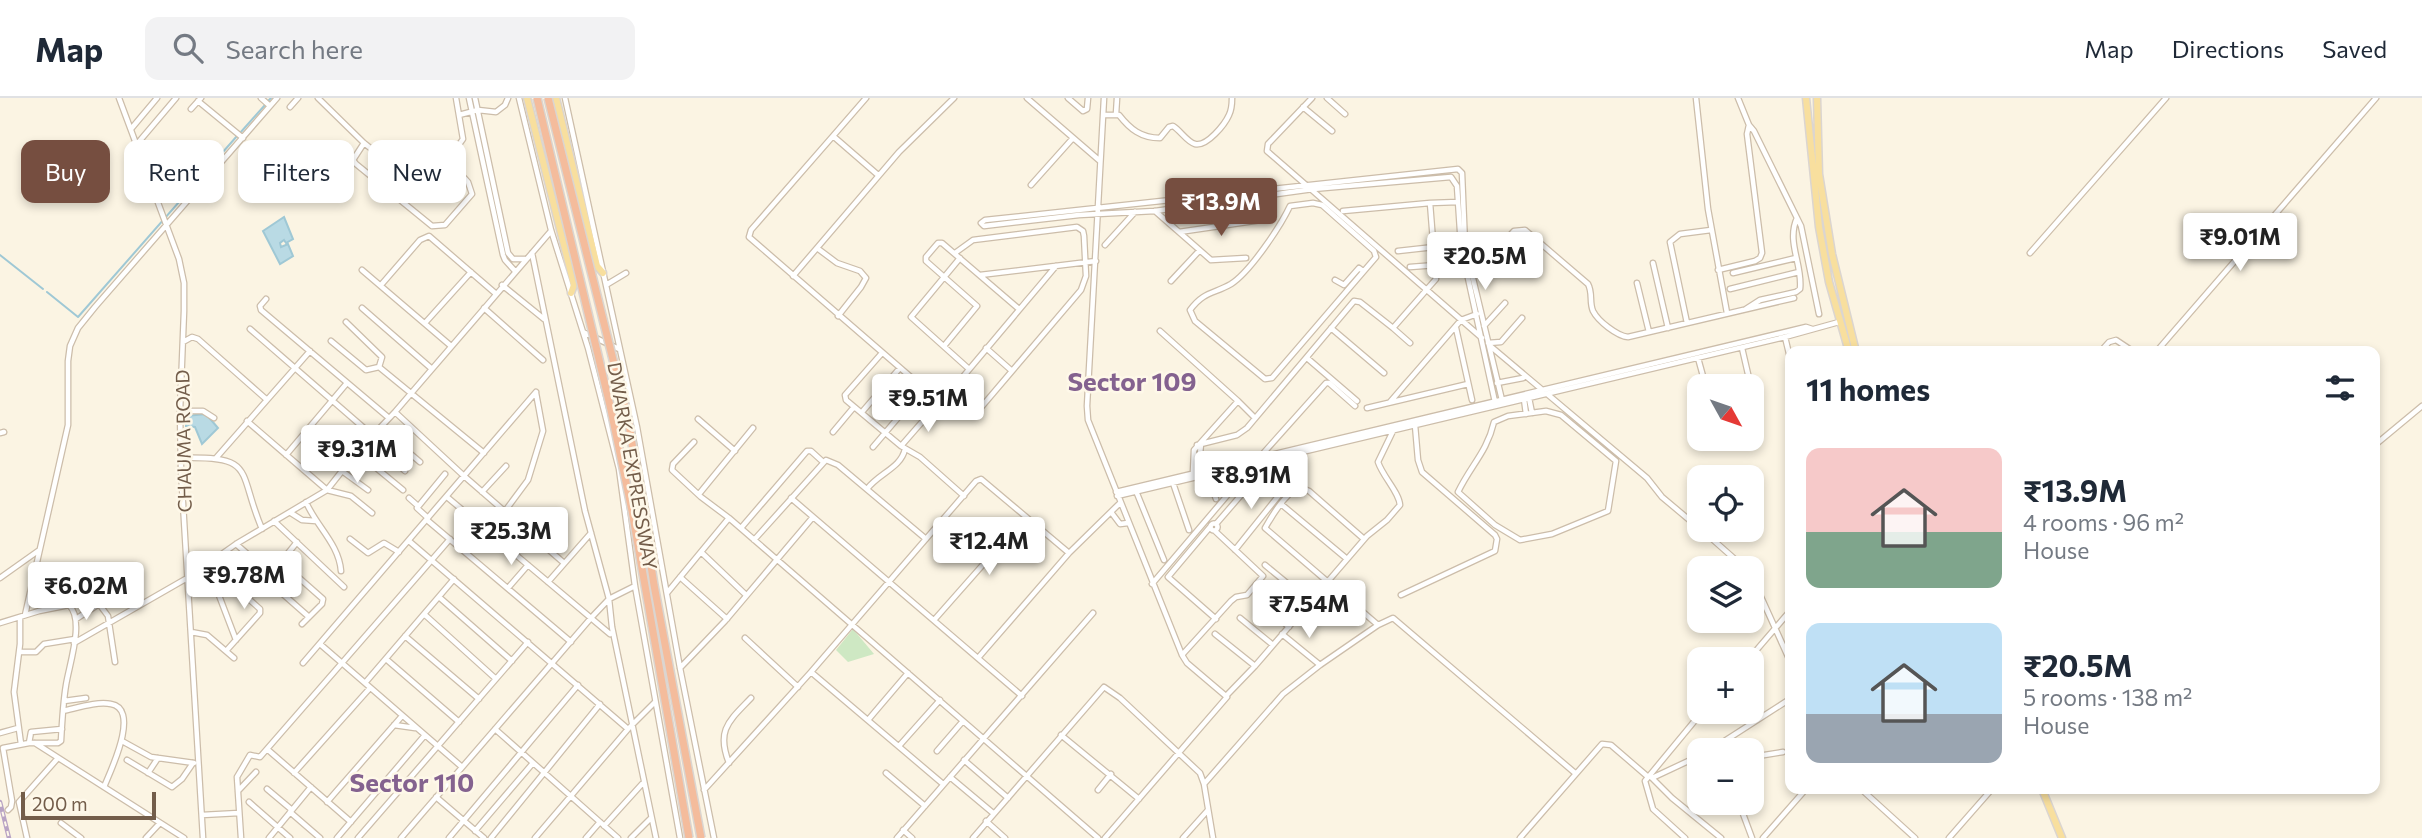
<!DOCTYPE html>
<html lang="en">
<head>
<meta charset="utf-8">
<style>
  :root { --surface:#fff; --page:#f2f2f3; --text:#1f2937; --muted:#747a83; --line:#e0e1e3; --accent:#764e40 }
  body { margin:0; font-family:Commissioner,sans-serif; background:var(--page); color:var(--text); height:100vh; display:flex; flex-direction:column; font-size:26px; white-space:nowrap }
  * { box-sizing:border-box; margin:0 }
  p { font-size:23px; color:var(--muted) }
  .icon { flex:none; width:38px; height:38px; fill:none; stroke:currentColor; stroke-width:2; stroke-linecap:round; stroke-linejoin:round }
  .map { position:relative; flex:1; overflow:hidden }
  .drawer { position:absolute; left:1785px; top:248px; width:595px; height:448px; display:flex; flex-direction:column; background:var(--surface); border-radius:14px; box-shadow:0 4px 10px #0003 }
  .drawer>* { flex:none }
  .banner { position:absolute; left:21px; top:42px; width:665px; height:63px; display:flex; gap:14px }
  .needle { width:46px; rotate:130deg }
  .fabs { position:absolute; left:1687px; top:276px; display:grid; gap:14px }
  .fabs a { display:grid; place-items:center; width:77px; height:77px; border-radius:14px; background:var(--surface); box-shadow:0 4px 10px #0003; font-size:35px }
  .scale { position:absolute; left:21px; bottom:18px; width:135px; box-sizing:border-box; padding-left:7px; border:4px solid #735d4a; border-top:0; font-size:19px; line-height:24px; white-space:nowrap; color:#735d4a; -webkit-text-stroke:5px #fef8e9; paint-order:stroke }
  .price { position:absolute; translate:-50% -60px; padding:0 16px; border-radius:7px; background:#fff; color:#222; font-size:23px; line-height:46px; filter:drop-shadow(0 2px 4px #0008) }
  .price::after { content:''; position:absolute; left:50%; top:42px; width:21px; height:16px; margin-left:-10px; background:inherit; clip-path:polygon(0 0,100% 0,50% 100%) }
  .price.on { background:var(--accent); color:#fff }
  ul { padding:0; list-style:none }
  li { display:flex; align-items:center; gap:21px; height:175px; padding:0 21px }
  li span { display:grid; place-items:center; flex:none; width:196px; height:140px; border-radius:14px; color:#555 }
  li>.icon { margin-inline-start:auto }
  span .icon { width:84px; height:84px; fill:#fffc; stroke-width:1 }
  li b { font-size:30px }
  h2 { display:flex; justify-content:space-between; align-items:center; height:84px; padding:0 21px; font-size:30px }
  .tag { padding:0 24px; border-radius:14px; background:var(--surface); box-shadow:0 4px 10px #0003; font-size:24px; line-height:63px }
  .tag.on { background:var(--accent); color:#fff }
  header { display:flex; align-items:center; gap:42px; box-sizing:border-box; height:98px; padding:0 35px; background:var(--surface); border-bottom:2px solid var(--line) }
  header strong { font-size:33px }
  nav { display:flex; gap:38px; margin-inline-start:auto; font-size:24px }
  .search { width:490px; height:63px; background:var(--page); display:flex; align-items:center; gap:18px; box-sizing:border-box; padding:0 24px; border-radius:14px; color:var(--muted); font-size:26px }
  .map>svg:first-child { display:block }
  .green { fill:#cee8c3 }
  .water { fill:#b9dae4; stroke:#9fc8d5; stroke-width:2 }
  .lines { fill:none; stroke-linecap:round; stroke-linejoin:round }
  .stream { stroke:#9fc8d5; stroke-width:2 }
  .minor-casing { stroke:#ccbdaa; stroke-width:7 }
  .major-casing { stroke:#dbd5d0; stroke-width:9 }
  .minor { stroke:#fff; stroke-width:4.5 }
  .major { stroke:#f8df9e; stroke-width:6 }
  .rail-casing { stroke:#b8a3c4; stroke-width:4.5 }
  .rail { stroke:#fef8e9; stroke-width:2; stroke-dasharray:5; stroke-linecap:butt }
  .highway-bridge-casing { stroke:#dbd5d0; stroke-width:10; stroke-linecap:butt }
  .highway-bridge { stroke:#f4bc9c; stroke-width:7 }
  .labels { text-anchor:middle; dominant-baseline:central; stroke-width:5; stroke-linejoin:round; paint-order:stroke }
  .street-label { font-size:19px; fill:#735d4a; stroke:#fef8e9 }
  .district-label { font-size:26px; font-weight:bold; fill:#84628f; stroke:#fef8e9 }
</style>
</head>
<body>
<header>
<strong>Map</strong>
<div class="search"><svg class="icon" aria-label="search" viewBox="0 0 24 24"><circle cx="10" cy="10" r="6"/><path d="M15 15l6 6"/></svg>Search here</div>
<nav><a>Map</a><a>Directions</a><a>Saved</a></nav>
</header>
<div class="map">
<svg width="2422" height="740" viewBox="0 0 2422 740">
  <rect width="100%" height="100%" fill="#fbf4e3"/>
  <path class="green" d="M853,531l21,25 -26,8 -12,-12z"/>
  <path class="water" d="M284,119l9,22 -7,4 -2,-3 -4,3 1,4 7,-3 5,12 -13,8 -17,-33z
    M206,316l12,14 -16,16 -7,-17 -9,-1v-10z"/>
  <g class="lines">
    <path class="stream" d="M268,3l3,-3
      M240,35l25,-28
      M0,157l43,34
      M47,194l31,25 159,-181"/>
    <defs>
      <path id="minor" d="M119,0l60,161 5,24v28l-4,100 1,59 22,368
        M261,0l9,8
        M318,0l46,45 64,51
        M469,0l34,157 2,5 10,11
        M475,0l33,155 5,6h12
        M519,0l32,132 37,118 31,121 16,117 45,252
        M565,0l72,329 43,241 34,170
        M866,0l-33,38 45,39
        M1027,0l73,63
        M1068,0l15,13 4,-2 1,-11
        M1104,0l-17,308 1,14 94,235 5,8 40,34 -122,141
        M1312,0l-44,46 -1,7 215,187
        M1327,0l18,16
        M1696,0l12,111 19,104
        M1738,0l11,27 5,6 47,95 18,88
        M198,3l45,37
        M290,9l8,-9
        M1303,9l29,24
        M191,11l10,-11
        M1116,16l1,-16
        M459,17l19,-5 18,2 9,-7 3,-7
        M1103,17h16c11,14 22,23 41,23l9,-11 4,-1c7,4 14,16 22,18 12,3 30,-20 34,-29 3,-6 3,-11 3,-17
        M131,31l26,-31
        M833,38l-82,94 -2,7 171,148v7l-47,55
        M364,45l-11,17 3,4 76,62 13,-1 27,-31 -4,-12 -20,-22 15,-21 -7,-41
        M137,46l39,-46
        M1031,87l42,-47
        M1313,105l9,2 52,46 2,6 -104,121 -7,1 -70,-58 -5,-11c14,-19 24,-16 41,-26 19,-12 49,-57 59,-78z
        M1430,105l28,-1
        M1155,113l56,49 35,-2
        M1179,134l82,-12
        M1105,147l30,-33
        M817,150l20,15 23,8 6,7 -5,9 -23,29
        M1398,153l36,-4
        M532,155l53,258 24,88 3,28 44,211
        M955,155l18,-13 104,-13 6,4 1,5 2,40 -5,14 -103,121 -6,4 -20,-17 -1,-7 105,-125
        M2030,155l136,-155
        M960,160l-49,59 58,52
        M1653,165l15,65
        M1410,169l26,-2
        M362,172l89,76
        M1718,172l37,-9 5,-3 2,-5 -15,-119 2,-9
        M1733,175l63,-15
        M980,177l116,-14
        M1473,177l41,-44 11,-1 63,54c5,9 1,18 5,27 5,10 24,25 35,26l166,-39
        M793,178l106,-124 55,-54
        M1335,182l9,5 15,-17 4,3
        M1171,183l28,-30
        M1637,185l12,49
        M381,187l39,-45 9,-4 66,57
        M502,187l42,34
        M606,187l20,-12
        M1730,191l69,-17
        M266,201l-6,7 1,4 128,108
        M362,210l70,61
        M484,210l59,52
        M1746,211l14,-9 36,-8 4,-3c3,-24 -14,-47 -3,-71
        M346,224l36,35 -3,10
        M425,225l46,-51
        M1687,225l-17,-81 10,-8 31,-4
        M1484,228l21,-23
        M1331,230l53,45
        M1393,230l17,15
        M1456,230l16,72
        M250,231l122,106
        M1160,233l78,70 -44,49 -1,22
        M583,234l36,17
        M1785,239l5,21
        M331,243l35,29 13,-3 105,86
        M183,244l9,-5 6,2 68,60
        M1488,245l13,-1 21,-24
        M1489,247l158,133 15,19 37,31
        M944,248l33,-40 -51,-45v-4l12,-14h4l77,66
        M986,250l26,23
        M1742,250l9,39
        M2100,254l9,-10 7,-2 18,12
        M2156,254l220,-254
        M882,255l-37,42 1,5 55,46 19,11 44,39
        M1307,260l50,43
        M1698,260l8,29
        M1497,285l26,-5
        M1752,291l7,28
        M1529,300l3,15
        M1524,301l2,15
        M1238,303l17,17
        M1390,304l71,-82 16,-6
        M1495,304l-34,-156 -4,-60 -6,-9 -138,12 -158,22 -76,4 -95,11 -3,-3 4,-3 473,-51 4,4 3,72 37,155
        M1367,310l101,-24
        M180,313h23l11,7
        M1546,313l15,4 55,46 -8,50 -56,23 -32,6 -25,-15 -37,-33c13,-27 29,-40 36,-70l14,-6z
        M395,314l69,64 100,87
        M862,314l37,-43
        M698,321l37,32
        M247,323l80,69 24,6 21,17
        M380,330l40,34
        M308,331l39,35
        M833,334l21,-25
        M0,335l4,-1
        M369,340l36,33
        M694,344l-21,22 -1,6 29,27 28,21 369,320
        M1201,346l-1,10 4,16
        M1197,347l40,-10 10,-7 107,-127 6,1 33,26 43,-49 -6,-76 -87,8
        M2375,347l47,-39
        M901,348l35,-40
        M357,354l46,38
        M286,357l61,-72
        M181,360c76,-2 56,12 81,71
        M216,360l94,-107
        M1259,360l67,-75h3l26,23
        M342,373l26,19
        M1207,377l9,24
        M1173,385l16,47
        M867,391c12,-16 34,-21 38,-40
        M1136,393l28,69
        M482,394l24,-26
        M1116,394l690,-165 6,2
        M699,396l54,-66
        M1117,398l668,-159 54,-15
        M447,399l163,137
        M409,400l9,8
        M791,400l231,198
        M306,404c10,24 33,42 35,69
        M1281,406l66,55
        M505,413l23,-31 15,-49 -7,-38
        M1111,414l9,12 8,-1
        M291,415l11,7 14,1
        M428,420l-11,-10 28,-34
        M427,422l144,122
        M274,423l70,66
        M1210.5 429a3.5 3.5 0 1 1 7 0a3.5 3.5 0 1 1-7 0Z
        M1216,426l45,-52 10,-1 17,13 -53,66
        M1210,429l-42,50 48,42
        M741,430l66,-77h4l11,10
        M526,432l7,-9
        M1702,432l44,39
        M350,441l18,14 16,-10 15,9
        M1364,441l-55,-48 -9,-4c-14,5 -27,27 -35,41l113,97
        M754,442l72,-80 12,5 88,74
        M409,443l219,188
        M236,446l24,21
        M457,447l20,-23
        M486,447l8,-9
        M701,454l45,43
        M1069,455l51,-50
        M281,464l42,37 -1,5 -20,20
        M207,466l29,76
        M1265,467l45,37
        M211,475l12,3 37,33v4l-34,38
        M680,479l47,42
        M1752,479l38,84
        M0,480l38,-27
        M267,482l42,37
        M548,484l43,-49
        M1152,486l101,-119
        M260,490l37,-46
        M508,490l20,-23
        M667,495l62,-75
        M1401,497l94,-44 2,-12 -2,-4 -73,-63 -4,-12 -3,-35
        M439,499l73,64
        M1257,501l32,28
        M99,506l9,12 7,46
        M424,516l72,65
        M25,517l43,-190v-64l2,-15 8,-18 17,-21 182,-209
        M20,520v26l-6,48 7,52
        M1240,520l33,27
        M76,521l41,-27
        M935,521l90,-102
        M0,525l39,-12 30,-6c16,15 0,60 -3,80 -3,18 -4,37 -5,56l-3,2h-29l-26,5 9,53 -1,6 -3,3
        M191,534l16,3 27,23
        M1215,536l40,32
        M1282,536l38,31
        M405,538l74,63
        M745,540l53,49
        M74,545l115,-66 47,-33 91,-54 30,-38 38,-40 156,-181
        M320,546l142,123
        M19,554h17l8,-8 31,-5
        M1182,557l49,-54 5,-4 11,-2 16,-19 -48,-45
        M386,561l73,63
        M1748,562l42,-49
        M303,565l233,-271
        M680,570l45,-47 88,-104
        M811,574l165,-191 5,-2 88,74 -91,105
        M365,585l89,-104
        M1227,597l28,-29 112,-130 20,-16 13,-15c-1,-13 -17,-28 -22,-43l15,-31
        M64,603l22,-3
        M63,613c14,-3 34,-10 48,-7 30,5 -1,68 -7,83
        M868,622l40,-47
        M394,627l21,3
        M495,631l123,109
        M0,635l18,-5
        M1061,637l78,64
        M122,643l29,16 43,6
        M29,645l2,-11 31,-3
        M35,645l149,95
        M899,648l41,-46
        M267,651l84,73
        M937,653l26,-30
        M1709,653l81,-52
        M1752,659l31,-5
        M127,662l45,27 10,-8 11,-16
        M964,662l44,38
        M729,665c-13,-33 0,-42 22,-65
        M148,675l10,-15
        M294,675l76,-85
        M886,675l39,33
        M950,679l43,36
        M1652,680l20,20 49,40
        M1652,680l47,-22
        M1204,686l79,-90 37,-29 58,-40 15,-7 182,155
        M267,691l25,21
        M1861,691l54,49
        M704,692l107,-118 132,112
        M1098,692l13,-16
        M238,693l18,-19
        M436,699l48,41
        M249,704l41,36
        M327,704l75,-86
        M1739,705l13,35
        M290,714l30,26
        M202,717l37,-2
        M986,723l19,17
        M61,725l20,15
        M604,728l38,-42
        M903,732l9,8
        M475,733l58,-68
        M27,740l-8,-36 39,-44
        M146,740l14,-15
        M241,740l-4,-61 13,-22 10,2 190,-218
        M269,740l42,-51
        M337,740l88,-103
        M358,740l170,-196
        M401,740l190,-220 18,-19 26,-13
        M449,740l129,-153
        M491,740l109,-134
        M535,740l93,-109 27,-27
        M586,740l14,-16
        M631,740l19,-19
        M897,740l196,-225
        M973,740l131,-151 16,11 80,75 4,11 9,54
        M1183,740l25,-28
        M1520,740l82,-94 9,1 36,31
        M1685,740l-32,-29 -8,-28 57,-69
        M1763,740l43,-49
        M1949,740l43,-49"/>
      <path id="major" d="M527,0l47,187 -3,8
        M556,0l41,168 6,7
        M1806,0l13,129 10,55 20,70
        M1817,0l2,76 13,80 24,98
        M2042,691l20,49"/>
    </defs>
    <use href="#minor" class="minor-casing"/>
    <use href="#major" class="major-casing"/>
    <use href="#minor" class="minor"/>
    <use href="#major" class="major"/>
    <defs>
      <path id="rail" d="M0,704l9,36"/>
    </defs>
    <use href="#rail" class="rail-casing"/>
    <use href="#rail" class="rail"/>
    <defs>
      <path id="highway-bridge" d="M537,0l74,312 21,101 57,327
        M548,0l81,326 25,161 47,253"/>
    </defs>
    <use href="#highway-bridge" class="highway-bridge-casing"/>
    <use href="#highway-bridge" class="highway-bridge"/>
  </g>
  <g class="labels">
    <g class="street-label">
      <text transform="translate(183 343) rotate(-91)">CHAUMA ROAD</text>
      <text transform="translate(633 368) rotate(80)">DWARKA EXPRESSWAY</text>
    </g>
    <g class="district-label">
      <text x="1132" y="282">Sector 109</text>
      <text x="412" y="683">Sector 110</text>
    </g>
  </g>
</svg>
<div class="fabs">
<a><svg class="needle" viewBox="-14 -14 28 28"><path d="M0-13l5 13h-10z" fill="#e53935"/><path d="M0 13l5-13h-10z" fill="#747a83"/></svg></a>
<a><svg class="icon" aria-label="locate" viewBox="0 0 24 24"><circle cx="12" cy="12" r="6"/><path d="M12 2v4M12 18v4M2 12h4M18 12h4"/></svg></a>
<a><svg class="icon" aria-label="layers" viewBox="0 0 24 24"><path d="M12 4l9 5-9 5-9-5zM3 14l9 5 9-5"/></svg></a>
<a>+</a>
<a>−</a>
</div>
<div class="scale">200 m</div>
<b class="price on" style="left:1221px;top:140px">₹13.9M</b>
<b class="price" style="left:2240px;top:175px">₹9.01M</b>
<b class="price" style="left:1485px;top:194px">₹20.5M</b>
<b class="price" style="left:928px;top:336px">₹9.51M</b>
<b class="price" style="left:357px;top:387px">₹9.31M</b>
<b class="price" style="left:1251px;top:413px">₹8.91M</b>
<b class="price" style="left:511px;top:469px">₹25.3M</b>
<b class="price" style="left:989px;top:479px">₹12.4M</b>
<b class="price" style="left:244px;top:513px">₹9.78M</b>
<b class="price" style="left:86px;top:524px">₹6.02M</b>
<b class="price" style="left:1309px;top:542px">₹7.54M</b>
<div class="banner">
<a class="tag on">Buy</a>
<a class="tag">Rent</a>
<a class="tag">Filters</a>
<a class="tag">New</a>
</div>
<section class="drawer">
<h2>11 homes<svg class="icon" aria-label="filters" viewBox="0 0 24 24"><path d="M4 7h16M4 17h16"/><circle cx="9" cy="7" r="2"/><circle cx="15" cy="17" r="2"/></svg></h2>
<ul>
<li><span style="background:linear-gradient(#f6c9c9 60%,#7fa58c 0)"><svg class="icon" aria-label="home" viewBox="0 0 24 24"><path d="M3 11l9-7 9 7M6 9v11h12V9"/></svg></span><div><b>₹13.9M</b><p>4 rooms · 96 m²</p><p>House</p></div></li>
<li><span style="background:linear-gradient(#bfe0f5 65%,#9aa5b1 0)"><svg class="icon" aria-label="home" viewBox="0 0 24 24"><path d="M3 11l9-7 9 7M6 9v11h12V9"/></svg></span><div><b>₹20.5M</b><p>5 rooms · 138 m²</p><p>House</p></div></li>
</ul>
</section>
</div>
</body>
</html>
